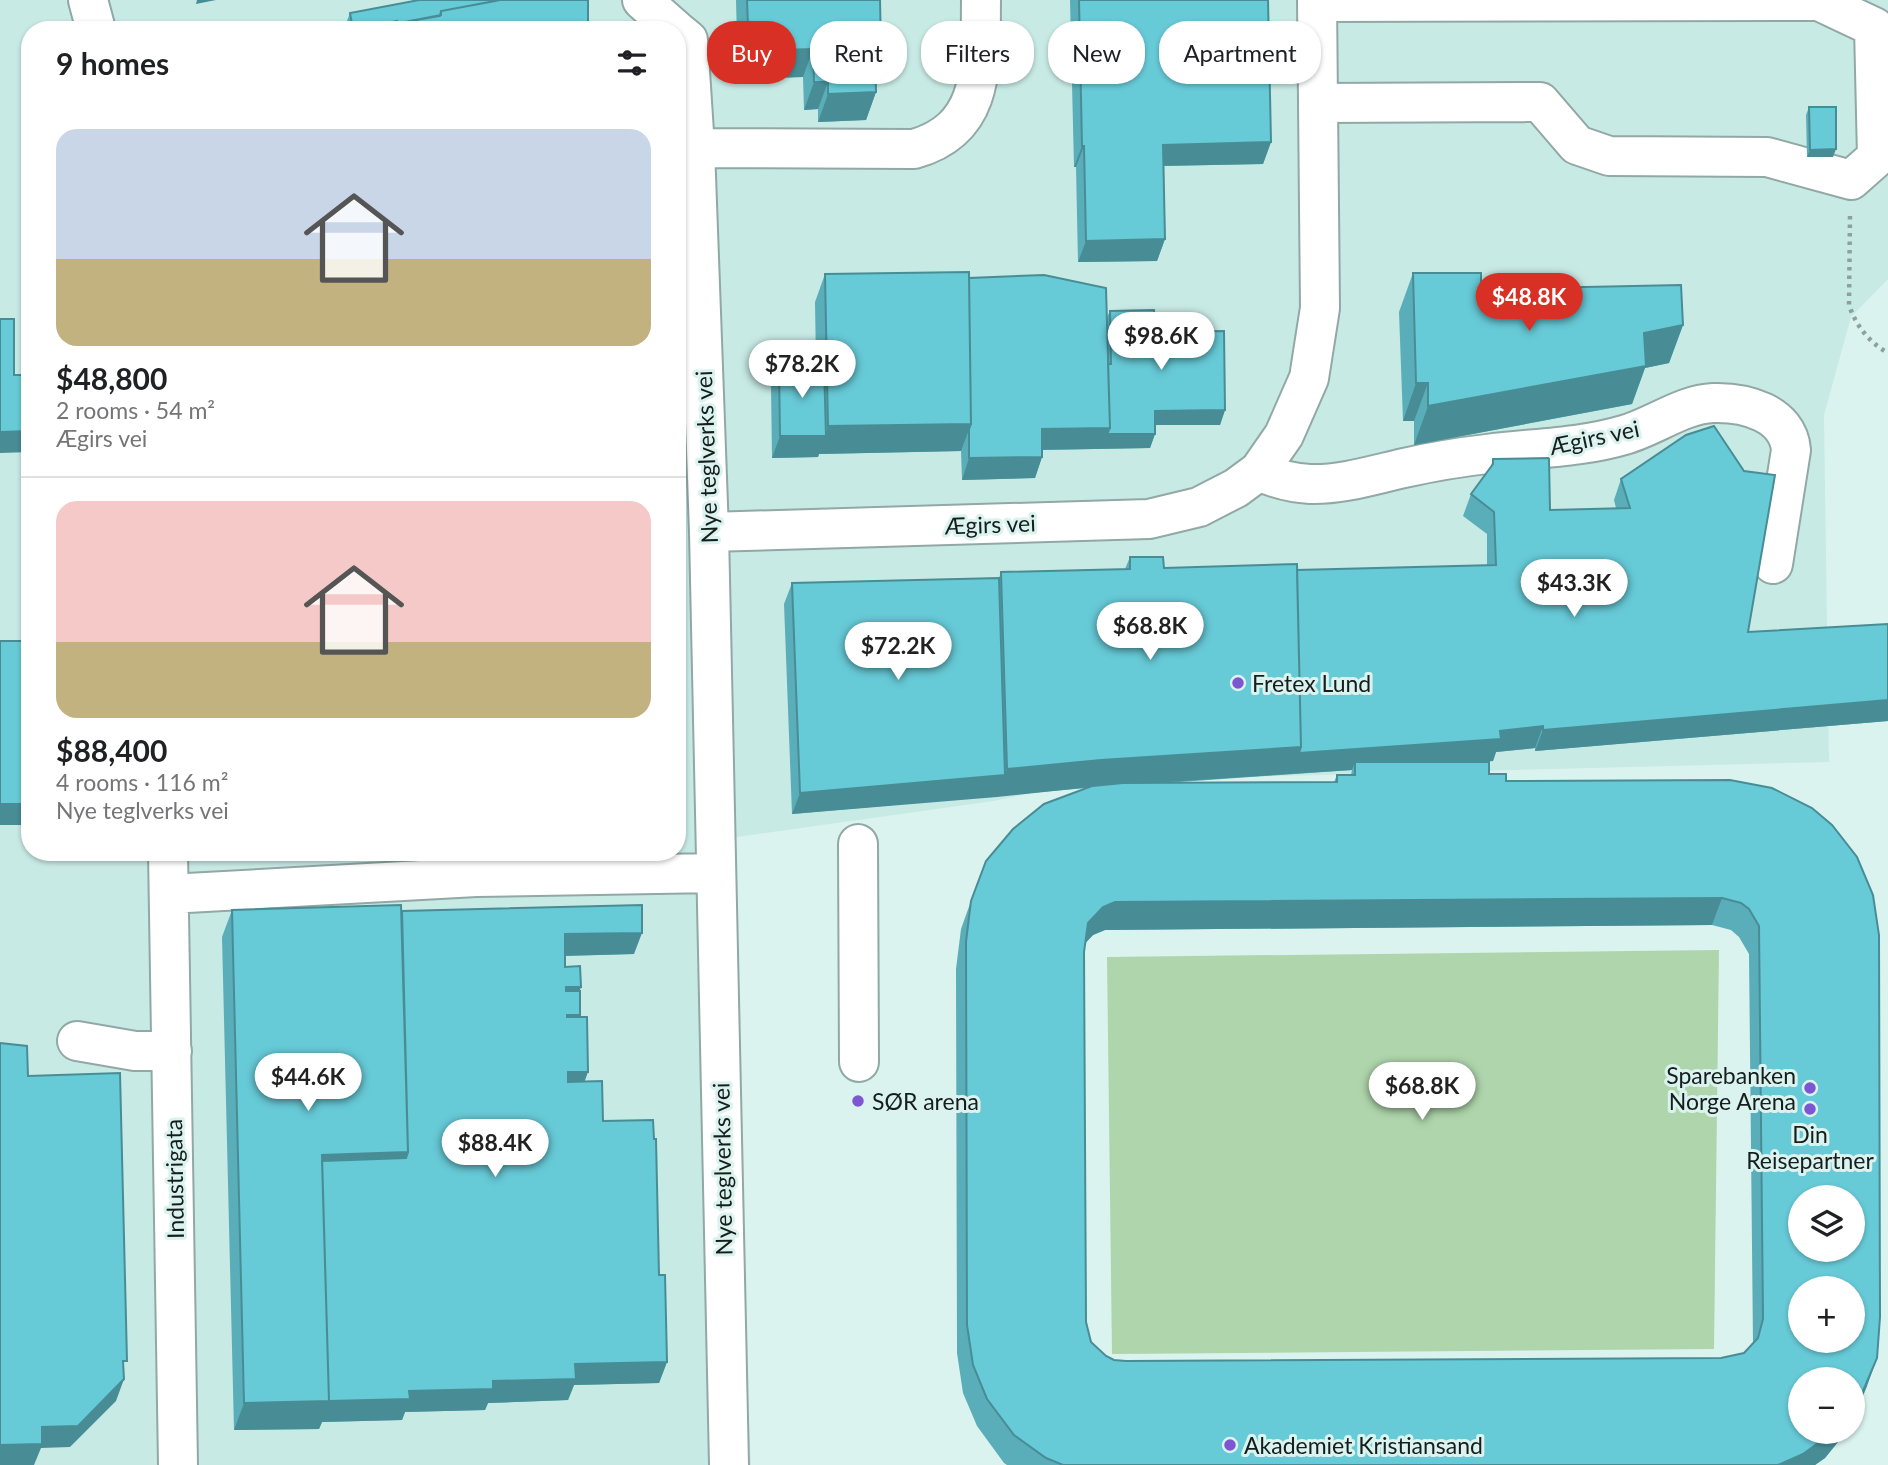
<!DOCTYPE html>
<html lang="en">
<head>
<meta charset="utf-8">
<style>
  :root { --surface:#fff; --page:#f2f2f2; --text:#202124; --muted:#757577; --line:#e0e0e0; --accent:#d93025 }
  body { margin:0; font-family:Lato,sans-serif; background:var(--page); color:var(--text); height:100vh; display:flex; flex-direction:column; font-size:26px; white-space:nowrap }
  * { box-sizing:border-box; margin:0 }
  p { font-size:23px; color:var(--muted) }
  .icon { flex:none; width:38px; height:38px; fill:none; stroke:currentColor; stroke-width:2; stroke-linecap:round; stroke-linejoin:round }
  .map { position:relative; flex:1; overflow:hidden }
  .drawer { position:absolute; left:21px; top:21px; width:665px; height:840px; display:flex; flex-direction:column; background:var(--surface); border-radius:28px; box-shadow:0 2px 5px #0004 }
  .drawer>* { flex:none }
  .banner { position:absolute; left:707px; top:21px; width:665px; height:63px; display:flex; gap:14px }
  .tools { position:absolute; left:1788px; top:1185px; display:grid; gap:14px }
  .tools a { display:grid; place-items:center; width:77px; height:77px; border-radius:50%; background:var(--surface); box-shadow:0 2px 5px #0004; font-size:35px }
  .price { position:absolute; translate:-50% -60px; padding:0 16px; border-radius:24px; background:#fff; color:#222; font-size:23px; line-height:46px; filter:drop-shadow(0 2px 4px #0008) }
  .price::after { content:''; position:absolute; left:50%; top:42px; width:21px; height:16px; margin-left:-10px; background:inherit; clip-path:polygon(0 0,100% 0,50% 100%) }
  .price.on { background:var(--accent); color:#fff }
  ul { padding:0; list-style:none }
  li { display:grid; align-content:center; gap:14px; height:371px; padding:0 35px }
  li+li { border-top:2px solid var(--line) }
  li span { display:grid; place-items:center; height:217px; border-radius:21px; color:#555 }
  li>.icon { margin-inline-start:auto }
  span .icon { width:126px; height:126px; fill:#fffc; stroke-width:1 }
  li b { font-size:30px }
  h2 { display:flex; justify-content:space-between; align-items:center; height:84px; padding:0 35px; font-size:30px }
  .tag { padding:0 24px; border-radius:28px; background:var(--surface); box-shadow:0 2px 5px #0004; font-size:24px; line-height:63px }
  .tag.on { background:var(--accent); color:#fff }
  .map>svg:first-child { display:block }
  .built { fill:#c8eae5; fill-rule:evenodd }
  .green { fill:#afd5ac }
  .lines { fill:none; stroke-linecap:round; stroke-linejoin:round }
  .minor-casing { stroke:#91a8a5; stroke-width:42 }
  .path { stroke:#8ea09d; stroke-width:4.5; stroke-dasharray:3.5 5; stroke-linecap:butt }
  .minor { stroke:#fff; stroke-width:38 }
  .wall { fill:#59aeb9; fill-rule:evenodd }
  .shaded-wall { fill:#488d96 }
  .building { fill:#67cad7; stroke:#488d96; stroke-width:2; fill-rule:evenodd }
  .poi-dot { fill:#7c57d1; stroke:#dbf3ef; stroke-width:2.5 }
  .labels { text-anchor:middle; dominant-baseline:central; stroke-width:6; stroke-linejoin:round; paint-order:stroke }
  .street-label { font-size:23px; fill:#161e1d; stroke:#dbf3ef }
  .poi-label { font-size:23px; fill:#161e1d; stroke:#dbf3ef; text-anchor:start }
</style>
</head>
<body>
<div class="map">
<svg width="1888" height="1465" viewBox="0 0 1888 1465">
  <rect width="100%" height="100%" fill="#dbf3ef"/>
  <path class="built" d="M0,0h1888v279l-37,38 -27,98 5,347 -741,19 -94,20 -272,38 29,626h-751zM30,30h647v822h-647z"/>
  <path class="green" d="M1719,950l-5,399 -602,5 -5,-397z"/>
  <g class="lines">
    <defs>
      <path id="minor" d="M88,0l8,30
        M642,0l34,30
        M1317,2l502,-1 55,26 3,130 -26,23 -84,-23 -158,-1 -32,-11 -37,-43 -220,1
        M677,31l11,9 7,108 14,384 20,933
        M695,148l219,1c74,-21 66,-87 67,-149
        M1259,471c17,8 32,12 51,13 31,1 63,-9 94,-16 27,-6 56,-11 83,-14 46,-6 93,-6 137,-19 29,-8 59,-31 89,-32 32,-1 75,10 78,47l-18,114
        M709,532l440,-13 50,-12 37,-19 23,-17 25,-36 25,-57 11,-70 -3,-308
        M858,844l1,218
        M168,852l10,613
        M169,894l307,-17 240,-4
        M77,1041l58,10h37"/>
    </defs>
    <use href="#minor" class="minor-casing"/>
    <path class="path" d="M1850,216l-1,89c7,21 20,37 39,48"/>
    <use href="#minor" class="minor"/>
  </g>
  <path class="wall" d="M419,0l169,30h-239l-2,-9 3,-8z
    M736,0h144l-4,63v29l-10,28 -48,2v-13l-14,1 -1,-33 -65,2z
    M1070,0h198l3,142 -8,22 -99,2 1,73 -8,22 -79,1 -2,-95h-2z
    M1809,107l24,50h-26l-1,-42z
    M1413,273l68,16 202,36 -14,38 -24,5 -13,36 -218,41v-24h-11l-4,-109z
    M825,274l144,4 138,39 3,-6 44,21 71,78 -5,15h-65v9l-5,14 -108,2v7l-7,21 -73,2 -1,-29 -142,3 -1,3 -46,1 -1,-72 8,-22h37l-1,-62z
    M1493,459l57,51 66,-2 -2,-8 7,-21 127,153 140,-8v97l-353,30v-3l-39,4 -3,9 -13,1 9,12 17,7 224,-1 137,606 -14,33v-40l-52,53h45l-21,26 -10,7h-808l-3,-2 -27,-37 -14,-33 -6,-40 -1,-384 5,-40 10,-28 116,-113 -295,26 -8,-210 8,-21 207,-5 2,-6 124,-3 5,-12 34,11 133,2 190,-5v-31l-24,-18 8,-22 19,-25zM1352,770l-1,5h-14l-3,7 -168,1zM1712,925l19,5 8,7 10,17 4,390 -9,9 -23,5 -595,3 -12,-1 -8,-4 -15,-14 -5,-20 -2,-370 1,-9 8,-8 12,-5z
    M232,910l170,1 232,43 -69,2v11l16,20 -2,4 1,26 5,64 18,40 56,154 8,87 -8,21 -85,2 -6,15 -80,3 -3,7 -80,2 -3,8 -80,2 -3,7 -85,1 -12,-493z"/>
  <path class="shaded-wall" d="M197,0h19l-20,4z
    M875,47h6l-10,28z
    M813,49l-10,28 -65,2 11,-28z
    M814,82h14l-10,27 -14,1z
    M876,92l-10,28 -48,2 10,-28z
    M1271,142l-8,22 -107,2 7,-21z
    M1082,146h2l-8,21h-2z
    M1836,149l-3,8h-26l3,-7z
    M1165,239l-8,22 -79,1 8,-21z
    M1683,325l-14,38 -24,5 -13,36 -218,41 14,-39 216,-73z
    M1416,383h12l-14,38h-11z
    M1225,410l-5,15h-70l5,-14z
    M971,424l-10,27 -142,3 -1,3 -46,1 8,-22h45l3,-10z
    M1110,428l45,6 -5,14 -116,2 8,-21z
    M30,431v21l-30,1v-21z
    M1042,457l-7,21 -73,2 7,-22z
    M1888,700v21l-353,30 8,-21z
    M1543,726l-8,22 -39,4 -3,9 -138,9v-8l-3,8 -261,17 -94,10 10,-28 94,-9 399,-29z
    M1005,775l-8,22 -205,17 8,-21z
    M0,804h30v21h-30z
    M1722,898l-10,27 -607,5 -12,5 -15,16 10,-28 15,-16 12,-5z
    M642,933l-8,21 -77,2 8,-22z
    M566,987h15l-8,21h-15z
    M567,1015h13l-7,21h-14z
    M568,1072h20l-8,22h-20z
    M408,1152l-10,28 -78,2 2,-27z
    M1877,1358l-10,28 -14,33v-12z
    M667,1362l-8,21 -85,2 -6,15 -80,3 -3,7 -80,2 -3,8 -80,2 -3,7 -85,1 10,-27 165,-12 84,-10 82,-17z
    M124,1379l-8,22 -46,46 -29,1 -7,17h-34v-20l42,-18z
    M1833,1432h13l-21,26 -10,7h-37z"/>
  <path class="building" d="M419,0h77v1l-55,10 -1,5 -41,7 -1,3 -1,-5 -44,9 -3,-17z
    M500,0h88v30h-188l-1,-7 42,-8v-4z
    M747,0h133l1,47h-6l1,45 -48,2v-12h-14l-1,-33 -64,2z
    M1079,0h189l3,142 -108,3 2,94 -79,2 -2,-95h-2z
    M397,21l2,9h-44z
    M1809,107h27v42l-26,1z
    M969,272l2,152 -143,2 -3,-152z
    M1413,273h68v16l200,-4 2,40 -39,8 2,33 -218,40v-23h-12z
    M1044,275l62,13 4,140 -68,1v28l-73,1v-29l2,-5 -2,-146z
    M1154,310v22l70,-1 1,79 -70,1v23h-48l3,-6 -2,-64h3l-1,-53z
    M0,319h14v56h16v56l-30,1z
    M779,364h45l2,72h-46z
    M1714,426l30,45 31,4 -27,157 140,-8v76l-345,30v-4l-43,5 1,8 -202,14 2,-6 -4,-177 199,-5 -2,-53 -23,-18 22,-30v-5l56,-1 1,52 80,-2 -9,-29 65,-44z
    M1130,557h33l1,11 133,-4 4,183 -200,13 -94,9 -6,-197 129,-3z
    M999,578l6,197 -205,18 -8,-210z
    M0,641h30v163h-30z
    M1355,762h134v12h17v7l224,-1 42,8 40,20 20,17 25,32 16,38 6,40 1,382 -3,41 -17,40 -7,9v-28h-52v53h32l-30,22 -25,11h-715l-17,-7 -32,-23 -27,-36 -14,-34 -6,-40 -1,-383 5,-41 15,-40 27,-32 31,-25 48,-18 31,-3 214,-1v-7h18zM1722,898l19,5 8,6 10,17 4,393 -5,19 -14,15 -23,5 -595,3 -12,-1 -8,-4 -15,-14 -5,-20 -2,-370 4,-29 15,-16 12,-5zM1801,1197h52v53h-52zM1801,1288h52v52h-52z
    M401,905l7,247 -86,3 7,246 -85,2 -12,-493z
    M642,905v28l-77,1v33l15,-1 1,21h-15v4h14v24h-13v2h20l1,55h-20v10l34,-1 1,40 50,-1 1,19h2l3,136h6l2,87 -92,2 1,15 -83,2v8l-84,2 1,8 -81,2 -7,-240 84,-3 2,-6 -6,-241z
    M0,1043l27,3 1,30 92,-3 7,288h-4l1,18 -46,47 -36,1v17l-42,1z"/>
  <g class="poi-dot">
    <circle cx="1238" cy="683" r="7"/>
    <circle cx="1810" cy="1088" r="7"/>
    <circle cx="858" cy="1101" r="7"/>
    <circle cx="1810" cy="1109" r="7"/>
    <circle cx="1230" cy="1445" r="7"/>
  </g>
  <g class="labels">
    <g class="street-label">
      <text transform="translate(1594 437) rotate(-12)">Ægirs vei</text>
      <text transform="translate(706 457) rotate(-92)">Nye teglverks vei</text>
      <text transform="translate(990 524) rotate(-2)">Ægirs vei</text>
      <text transform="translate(722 1169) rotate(-91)">Nye teglverks vei</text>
      <text transform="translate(174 1179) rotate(-91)">Industrigata</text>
    </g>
    <g class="poi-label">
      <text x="1252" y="683">Fretex Lund</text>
      <text x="1796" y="1075" text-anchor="end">Sparebanken<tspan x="1796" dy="26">Norge Arena</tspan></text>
      <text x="872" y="1101">SØR arena</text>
      <text x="1810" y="1134" text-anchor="middle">Din<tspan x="1810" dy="26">Reisepartner</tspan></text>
      <text x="1244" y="1445">Akademiet Kristiansand</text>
    </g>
  </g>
</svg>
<div class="tools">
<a><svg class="icon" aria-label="layers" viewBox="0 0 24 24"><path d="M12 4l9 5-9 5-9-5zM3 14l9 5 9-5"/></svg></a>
<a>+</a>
<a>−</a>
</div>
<b class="price on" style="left:1529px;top:333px">$48.8K</b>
<b class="price" style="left:1161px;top:372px">$98.6K</b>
<b class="price" style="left:802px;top:400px">$78.2K</b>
<b class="price" style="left:1574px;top:619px">$43.3K</b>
<b class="price" style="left:1150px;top:662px">$68.8K</b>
<b class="price" style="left:898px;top:682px">$72.2K</b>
<b class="price" style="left:308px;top:1113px">$44.6K</b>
<b class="price" style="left:1422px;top:1122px">$68.8K</b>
<b class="price" style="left:495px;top:1179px">$88.4K</b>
<div class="banner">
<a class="tag on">Buy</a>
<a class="tag">Rent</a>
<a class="tag">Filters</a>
<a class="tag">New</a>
<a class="tag">Apartment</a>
</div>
<section class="drawer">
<h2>9 homes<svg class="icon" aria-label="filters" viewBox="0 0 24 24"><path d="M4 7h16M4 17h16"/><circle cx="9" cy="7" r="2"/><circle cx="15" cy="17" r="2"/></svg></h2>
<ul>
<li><span style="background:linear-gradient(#c9d6e8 60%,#c2b280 0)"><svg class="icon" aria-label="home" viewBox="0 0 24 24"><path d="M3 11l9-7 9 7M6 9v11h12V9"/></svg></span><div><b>$48,800</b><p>2 rooms · 54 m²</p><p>Ægirs vei</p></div></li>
<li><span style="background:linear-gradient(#f6c9c9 65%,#c2b280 0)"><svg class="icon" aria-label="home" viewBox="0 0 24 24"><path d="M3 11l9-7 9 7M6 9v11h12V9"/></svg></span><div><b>$88,400</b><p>4 rooms · 116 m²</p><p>Nye teglverks vei</p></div></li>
</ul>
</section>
</div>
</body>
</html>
